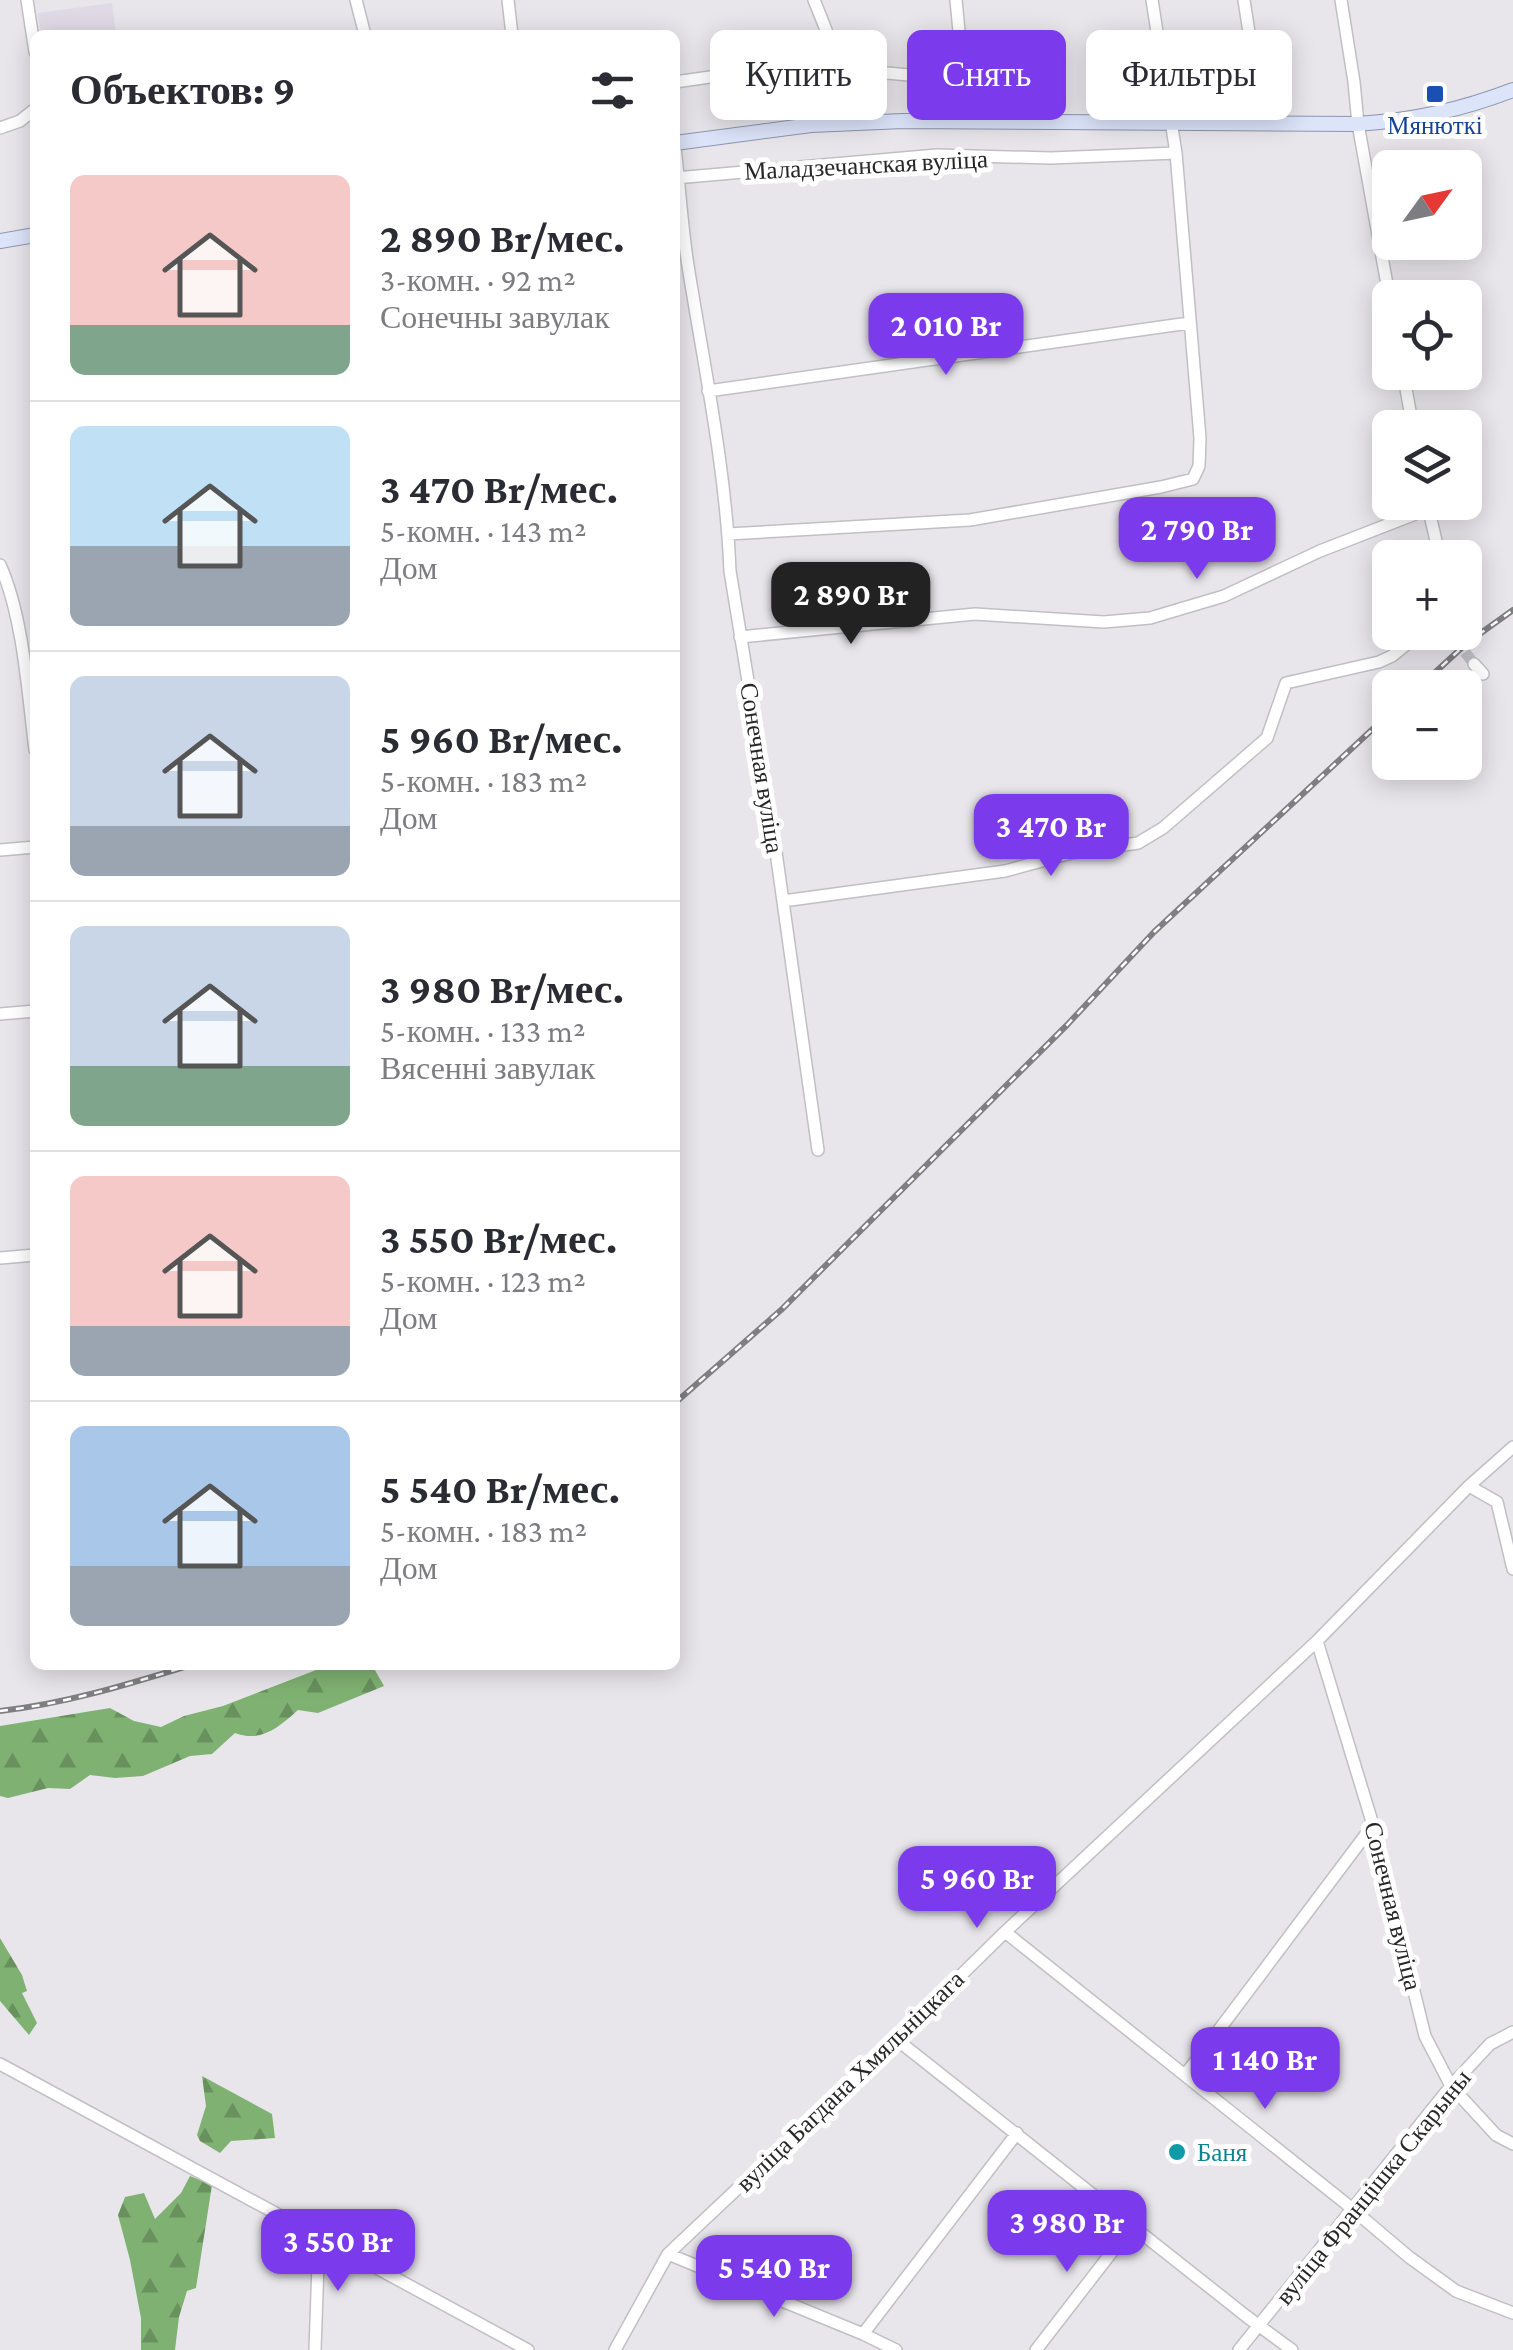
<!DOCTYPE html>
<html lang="ru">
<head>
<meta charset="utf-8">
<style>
  :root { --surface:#fff; --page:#f7f7f7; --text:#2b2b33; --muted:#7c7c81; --line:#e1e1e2; --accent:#7c3aed }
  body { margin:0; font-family:"Crimson Pro",serif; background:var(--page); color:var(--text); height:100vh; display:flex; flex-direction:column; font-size:38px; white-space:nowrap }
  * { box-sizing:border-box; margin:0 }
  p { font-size:32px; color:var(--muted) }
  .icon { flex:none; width:55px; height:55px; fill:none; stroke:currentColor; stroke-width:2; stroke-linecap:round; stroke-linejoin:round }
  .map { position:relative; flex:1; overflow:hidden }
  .side { position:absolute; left:30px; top:30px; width:650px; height:1640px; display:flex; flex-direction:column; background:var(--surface); border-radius:15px; box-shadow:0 5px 25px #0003 }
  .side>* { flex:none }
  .hud { position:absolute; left:710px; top:30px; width:652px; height:90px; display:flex; gap:20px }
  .needle { width:65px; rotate:57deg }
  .controls { position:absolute; left:1372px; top:150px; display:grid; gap:20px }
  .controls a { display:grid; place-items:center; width:110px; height:110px; border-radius:15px; background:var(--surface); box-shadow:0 5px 25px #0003; font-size:50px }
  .price { position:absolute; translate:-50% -85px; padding:0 22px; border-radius:20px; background:var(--accent); color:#fff; font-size:32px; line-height:65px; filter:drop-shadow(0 2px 5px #0008) }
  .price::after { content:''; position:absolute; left:50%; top:60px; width:30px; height:22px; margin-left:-15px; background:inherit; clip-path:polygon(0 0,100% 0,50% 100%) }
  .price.current { background:#222; color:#fff }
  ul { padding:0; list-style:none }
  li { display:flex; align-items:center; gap:30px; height:250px; padding:0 40px }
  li+li { border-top:2px solid var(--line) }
  li span { display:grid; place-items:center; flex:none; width:280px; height:200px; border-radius:15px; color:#555 }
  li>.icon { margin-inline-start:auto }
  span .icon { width:120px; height:120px; fill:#fffc; stroke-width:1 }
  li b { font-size:42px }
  h2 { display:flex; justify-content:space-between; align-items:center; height:120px; padding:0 40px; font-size:42px }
  .pill { padding:0 35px; border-radius:15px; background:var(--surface); box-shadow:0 5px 25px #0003; font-size:35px; line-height:90px }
  .pill.current { background:var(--accent); color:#fff }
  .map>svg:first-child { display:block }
  .built { fill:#dfdae6 }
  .forest { fill:url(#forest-firs) }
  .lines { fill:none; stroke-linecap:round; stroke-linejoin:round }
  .minor-tunnel { stroke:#c1c0c4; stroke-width:11; stroke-dasharray:11 5.5; stroke-linecap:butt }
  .minor-casing { stroke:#c0bfc3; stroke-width:14 }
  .major-casing { stroke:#8d96af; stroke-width:16 }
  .minor { stroke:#fff; stroke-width:11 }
  .major { stroke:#dce4fa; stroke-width:14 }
  .rail-casing { stroke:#7f7e81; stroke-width:6 }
  .rail { stroke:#fff; stroke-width:2.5; stroke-dasharray:8; stroke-linecap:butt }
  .transit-dot { fill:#1a4fb4; stroke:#fff; stroke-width:4 }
  .culture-dot { fill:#0f9aa8; stroke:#fff; stroke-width:4 }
  .labels { text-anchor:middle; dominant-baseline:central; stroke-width:10; stroke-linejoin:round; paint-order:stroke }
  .transit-label { font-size:25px; fill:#164399; stroke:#fff }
  .street-label { font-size:25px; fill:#272728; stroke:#fff }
  .culture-label { font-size:25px; fill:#0d838f; stroke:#fff; text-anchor:start }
</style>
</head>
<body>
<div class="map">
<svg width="1513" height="2350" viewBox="0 0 1513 2350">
  <defs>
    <pattern id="forest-firs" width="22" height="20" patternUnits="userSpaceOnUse" patternTransform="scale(2.5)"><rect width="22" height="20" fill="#7fb272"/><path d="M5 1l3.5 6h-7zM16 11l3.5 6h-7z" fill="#68915e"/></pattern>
  </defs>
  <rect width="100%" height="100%" fill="#e8e6eb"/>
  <path class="built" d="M112,3l4,32h-75l-3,-22z"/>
  <path class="forest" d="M329,1665h43l12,21 -66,27 -20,-3c-19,17 -37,33 -63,23l-23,21 -22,2 -47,20 -28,2 -25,-3 -20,14 -22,-1 -40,10 -8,-2v-70l110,-18 24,13 27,6 23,-11 39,-10z
    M0,1938l22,37 5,16 -5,2 15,30 -8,12 -29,-34z
    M202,2076l70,38 3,24 -44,3 -11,12 -20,-12 -3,-6 9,-29z
    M190,2176l22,9 -16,103 -9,3 -8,26 -4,33h-34v-32l-11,-58 -12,-45 7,-18 19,-4 11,26 26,-26z"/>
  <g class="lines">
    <path class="minor-tunnel" d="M1455,639l19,25"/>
    <defs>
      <path id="minor" d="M27,0l8,52
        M356,0l9,35
        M508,0l4,35
        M814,0c16,39 33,81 37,123
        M1244,0l14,91
        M1341,0l13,82 4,42 32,177
        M843,76l44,-3 22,2 28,-7 18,-18 4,-19 -3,-31
        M675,82l160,-23
        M0,128l20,-7 15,-12
        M675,148c5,41 7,83 14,124 16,99 37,199 41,299l46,281 42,298
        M675,178l262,-23 114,3 125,-5
        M1403,372l10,56
        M708,391l481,-68
        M1427,502l13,56
        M728,534l242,-14 191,-33 32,-8 6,-13 1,-28 -24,-285 -24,-153
        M0,565c23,50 28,129 35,185
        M1451,632l4,7
        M740,637l235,-23 129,8 46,-4 74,-22 96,-45 108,-42
        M1474,664l9,10
        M0,850l35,-3
        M783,901l222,-30 66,-18 67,-10 25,-15 104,-90 19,-55 93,-21 13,-6 30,-24
        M0,1014l35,-3
        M0,1258l35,-3
        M1469,1486l28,16 16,67
        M1317,1641l56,184 52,211 26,50 45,49 17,9
        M1005,1932l339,270 65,55 47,34 57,22
        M896,2039l350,277 46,34
        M0,2064l528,286
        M1185,2075l188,-250
        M668,2254l195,80 33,16
        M863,2334l154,-201
        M315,2350l4,-114
        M615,2350l53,-96 228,-215 109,-107 312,-291 152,-155 44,-39
        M1036,2350l96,-124
        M1239,2350l212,-264 39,-42 23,-12"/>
      <path id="major" d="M675,143l136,-18 92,-4 455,3c56,-4 103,-14 155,-34
        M0,241l35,-6"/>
    </defs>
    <use href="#minor" class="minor-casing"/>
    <use href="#major" class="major-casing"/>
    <use href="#minor" class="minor"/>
    <use href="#major" class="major"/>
    <defs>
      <path id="rail" d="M1418,688l49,-45 46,-33
        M675,1403l106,-93 286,-285 87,-93 236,-219
        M0,1711c65,-7 129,-27 191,-46"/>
    </defs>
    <use href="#rail" class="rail-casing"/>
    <use href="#rail" class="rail"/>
  </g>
  <rect class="transit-dot" x="1425" y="84" width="20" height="20" rx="5"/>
  <circle class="culture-dot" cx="1177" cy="2152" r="10"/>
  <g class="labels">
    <g class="transit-label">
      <text x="1435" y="125">Мянюткі</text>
    </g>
    <g class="street-label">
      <text transform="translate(866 165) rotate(-3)">Маладзечанская вуліца</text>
      <text transform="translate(762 768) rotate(81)">Сонечная вуліца</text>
      <text transform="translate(1393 1906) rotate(76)">Сонечная вуліца</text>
      <text transform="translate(850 2081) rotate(-44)">вуліца Багдана Хмяльніцкага</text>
      <text transform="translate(1373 2187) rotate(-51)">вуліца Францішка Скарыны</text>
    </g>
    <g class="culture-label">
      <text x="1197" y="2152">Баня</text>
    </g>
  </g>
</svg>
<div class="controls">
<a><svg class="needle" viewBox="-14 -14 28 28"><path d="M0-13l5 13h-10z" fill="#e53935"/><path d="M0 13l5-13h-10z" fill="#7c7c81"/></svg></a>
<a><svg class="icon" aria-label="locate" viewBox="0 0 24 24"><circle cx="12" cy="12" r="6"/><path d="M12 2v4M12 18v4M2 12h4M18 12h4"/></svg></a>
<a><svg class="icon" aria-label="layers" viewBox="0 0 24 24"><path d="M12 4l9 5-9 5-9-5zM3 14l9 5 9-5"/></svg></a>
<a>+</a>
<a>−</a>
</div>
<b class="price" style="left:946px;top:378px">2 010 Br</b>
<b class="price" style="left:1197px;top:582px">2 790 Br</b>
<b class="price current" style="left:851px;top:647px">2 890 Br</b>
<b class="price" style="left:1051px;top:879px">3 470 Br</b>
<b class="price" style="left:977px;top:1931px">5 960 Br</b>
<b class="price" style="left:1265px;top:2112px">1 140 Br</b>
<b class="price" style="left:1067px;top:2275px">3 980 Br</b>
<b class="price" style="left:338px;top:2294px">3 550 Br</b>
<b class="price" style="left:774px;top:2320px">5 540 Br</b>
<div class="hud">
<a class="pill">Купить</a>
<a class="pill current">Снять</a>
<a class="pill">Фильтры</a>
</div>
<section class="side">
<h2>Объектов: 9<svg class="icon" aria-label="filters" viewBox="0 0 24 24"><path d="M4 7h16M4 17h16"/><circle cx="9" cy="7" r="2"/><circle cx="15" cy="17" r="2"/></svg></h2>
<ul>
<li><span style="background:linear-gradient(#f6c9c9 75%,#7fa58c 0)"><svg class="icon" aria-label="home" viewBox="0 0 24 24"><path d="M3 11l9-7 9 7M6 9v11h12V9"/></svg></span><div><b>2 890 Br/мес.</b><p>3-комн. · 92 m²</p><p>Сонечны завулак</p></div></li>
<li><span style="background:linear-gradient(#bfe0f5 60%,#9aa5b1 0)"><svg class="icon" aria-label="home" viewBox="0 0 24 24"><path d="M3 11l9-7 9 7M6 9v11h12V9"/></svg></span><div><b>3 470 Br/мес.</b><p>5-комн. · 143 m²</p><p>Дом</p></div></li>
<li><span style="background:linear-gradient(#c9d6e8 75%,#9aa5b1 0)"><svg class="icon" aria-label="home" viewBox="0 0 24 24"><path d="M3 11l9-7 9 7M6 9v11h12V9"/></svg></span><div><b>5 960 Br/мес.</b><p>5-комн. · 183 m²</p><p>Дом</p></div></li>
<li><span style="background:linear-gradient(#c9d6e8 70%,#7fa58c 0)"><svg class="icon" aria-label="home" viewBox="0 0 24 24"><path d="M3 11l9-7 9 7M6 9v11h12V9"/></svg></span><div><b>3 980 Br/мес.</b><p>5-комн. · 133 m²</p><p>Вясенні завулак</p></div></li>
<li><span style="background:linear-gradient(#f6c9c9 75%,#9aa5b1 0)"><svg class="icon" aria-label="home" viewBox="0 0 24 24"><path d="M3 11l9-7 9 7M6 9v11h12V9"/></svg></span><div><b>3 550 Br/мес.</b><p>5-комн. · 123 m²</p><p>Дом</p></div></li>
<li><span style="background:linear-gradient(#a9c7e8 70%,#9aa5b1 0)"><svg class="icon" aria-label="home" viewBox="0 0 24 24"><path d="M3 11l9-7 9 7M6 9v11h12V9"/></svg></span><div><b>5 540 Br/мес.</b><p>5-комн. · 183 m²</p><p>Дом</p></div></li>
</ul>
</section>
</div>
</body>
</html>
